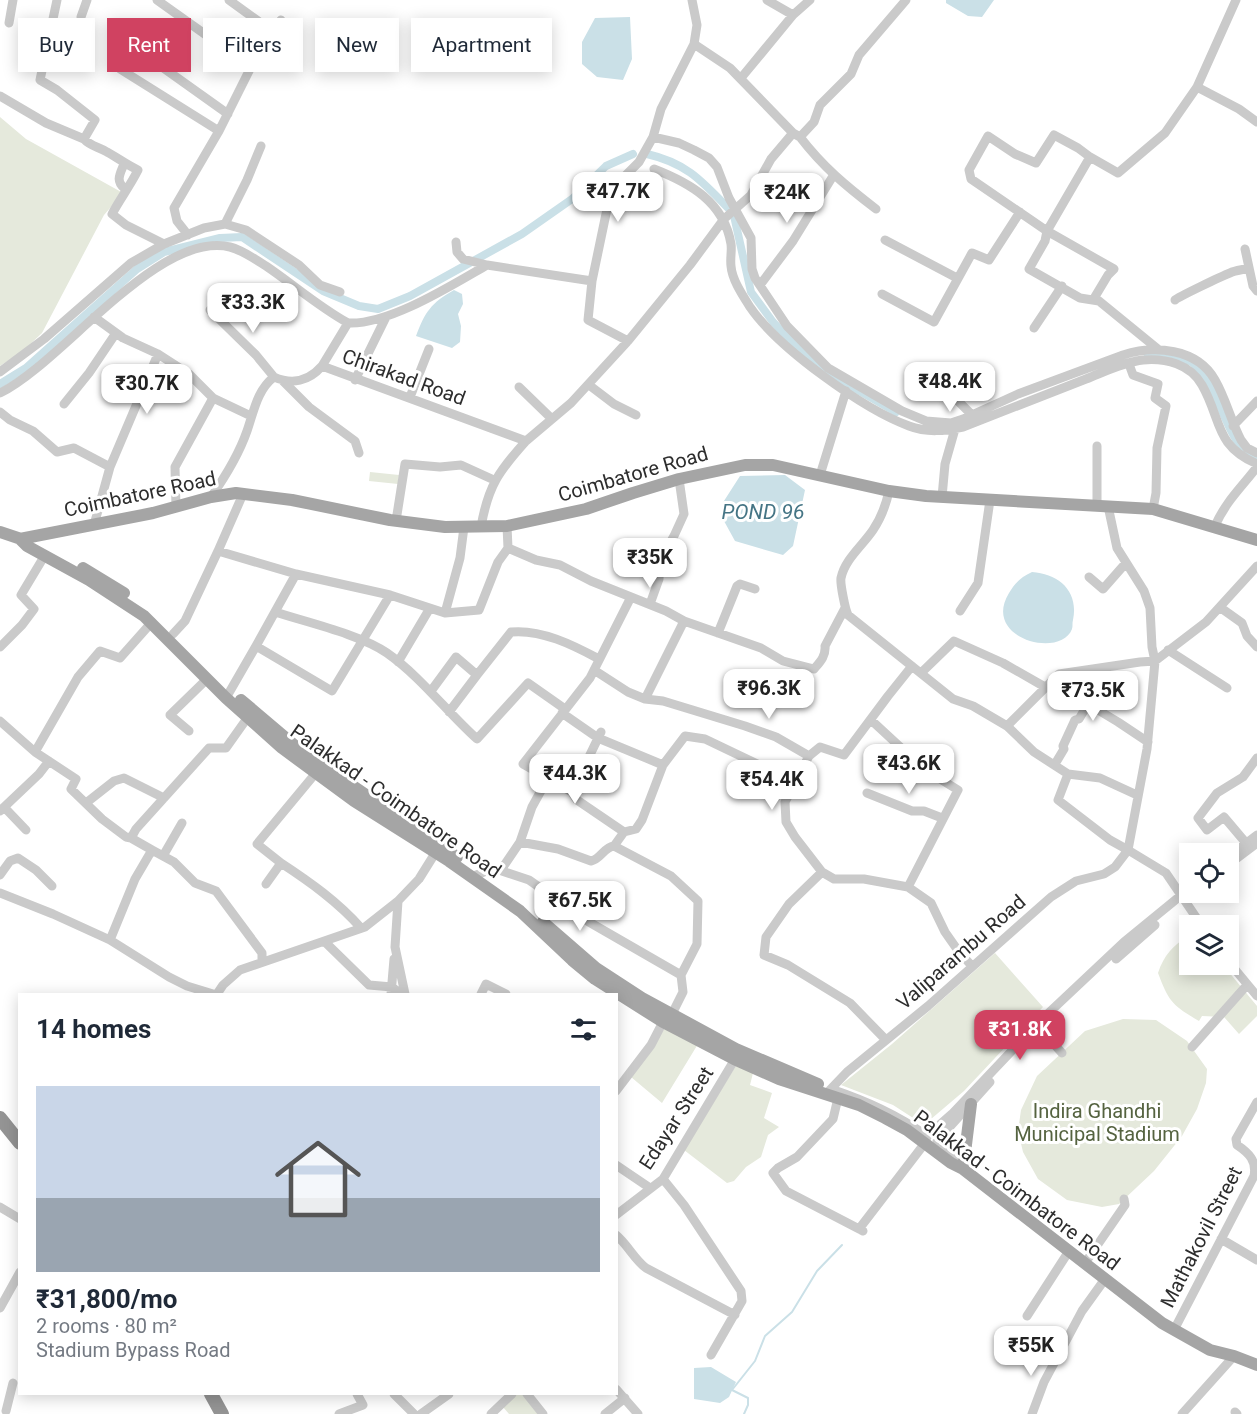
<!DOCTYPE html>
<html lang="en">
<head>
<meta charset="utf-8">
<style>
  :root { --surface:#fff; --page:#f2f2f3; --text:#1f2937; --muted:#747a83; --line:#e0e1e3; --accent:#d04261 }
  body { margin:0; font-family:Roboto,sans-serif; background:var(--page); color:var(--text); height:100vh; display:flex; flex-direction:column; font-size:22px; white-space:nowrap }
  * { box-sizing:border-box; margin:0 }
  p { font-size:20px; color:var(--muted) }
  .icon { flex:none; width:33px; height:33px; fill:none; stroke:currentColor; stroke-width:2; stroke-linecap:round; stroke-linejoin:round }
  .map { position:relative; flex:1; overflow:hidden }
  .sheet { position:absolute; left:18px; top:993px; width:600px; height:402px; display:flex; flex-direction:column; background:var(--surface); border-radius:0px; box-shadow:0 3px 15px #0003 }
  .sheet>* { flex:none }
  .banner { position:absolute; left:18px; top:18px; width:600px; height:54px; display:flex; gap:12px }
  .tools { position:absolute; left:1179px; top:843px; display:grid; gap:12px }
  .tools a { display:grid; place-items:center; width:60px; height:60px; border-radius:0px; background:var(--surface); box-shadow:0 3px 15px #0003; font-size:30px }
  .price { position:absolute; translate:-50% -51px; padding:0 14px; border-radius:12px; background:#fff; color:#222; font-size:20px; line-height:39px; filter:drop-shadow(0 2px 3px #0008) }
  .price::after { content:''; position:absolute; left:50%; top:36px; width:18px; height:14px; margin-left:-9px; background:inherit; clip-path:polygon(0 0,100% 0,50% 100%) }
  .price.on { background:var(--accent); color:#fff }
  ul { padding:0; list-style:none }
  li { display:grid; align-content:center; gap:12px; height:318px; padding:0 18px }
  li+li { border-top:2px solid var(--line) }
  li span { display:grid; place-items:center; height:186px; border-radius:0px; color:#555 }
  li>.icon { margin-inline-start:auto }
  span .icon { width:108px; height:108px; fill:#fffc; stroke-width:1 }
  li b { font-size:26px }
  h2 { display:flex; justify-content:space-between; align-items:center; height:72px; padding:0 18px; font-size:26px }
  .tag { padding:0 21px; border-radius:0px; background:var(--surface); box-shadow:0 3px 15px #0003; font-size:21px; line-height:54px }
  .tag.on { background:var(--accent); color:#fff }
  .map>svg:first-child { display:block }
  .green { fill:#e5e9dc }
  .water { fill:#cae0e7 }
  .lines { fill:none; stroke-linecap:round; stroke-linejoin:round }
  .stream { stroke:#cae0e7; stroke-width:2 }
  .canal { stroke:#cae0e7; stroke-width:8 }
  .minor { stroke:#cacaca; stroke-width:9 }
  .major { stroke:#a5a5a5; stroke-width:12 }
  .highway { stroke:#949494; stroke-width:14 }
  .labels { text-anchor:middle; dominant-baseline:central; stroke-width:6; stroke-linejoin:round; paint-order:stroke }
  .street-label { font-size:20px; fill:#2d2d2d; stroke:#fff }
  .park-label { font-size:20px; fill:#556340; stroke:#fff }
  .water-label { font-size:21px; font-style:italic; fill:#457585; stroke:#fff }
</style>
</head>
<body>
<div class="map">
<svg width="1257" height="1414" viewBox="0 0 1257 1414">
  <rect width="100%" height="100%" fill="#fff"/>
  <path class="green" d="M0,117l26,22 97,54 -19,22 -62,118 -18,17 -24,16z
    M370,472l29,3 -1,9 -29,-3z
    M1189,936l1,28 33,1 34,41v10l-18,18 -15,-17 -22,-1 -3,5c-27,-16 -30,-19 -41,-48 6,-18 15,-28 31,-37z
    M995,953l48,54 -79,84 -40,34 -31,-20 -52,-20 51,-41z
    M1123,1019l33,1 31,21 20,28 -1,14 -9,26 -15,27 -28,35 -35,33 -17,3 -35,-7 -29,-21 -15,-27 -5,-21 3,-21 16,-34 48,-45z
    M667,1025l31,19 -36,59 -31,-26z
    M737,1064l16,9 -3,12 22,8 -8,25 15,9 -11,8 -7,22 -15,10 -12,14 -7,2 -43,-33z
    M516,1394h8l15,20h-30l-6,-7z"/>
  <path class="water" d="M946,0h48l-12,17 -14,-1 -22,-13z
    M630,17l2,42 -9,21 -26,-3 -15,-13v-22l13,-24z
    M454,290l8,4 1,10 -5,10 3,12 -1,16 -8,6 -36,-12c9,-24 15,-33 38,-46z
    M785,475l20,15 -12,56 -10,9 -48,-14 -11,-20 -2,-17 18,-28z
    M1032,572c27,2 47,19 41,48 -1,3 0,6 -1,9 -11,30 -91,10 -63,-36 6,-10 12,-16 23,-21z
    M711,1367l25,15 -7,15 -9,6 -26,-4v-31z"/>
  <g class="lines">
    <path class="stream" d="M744,1414l4,-9v-7l-16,-8 23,-29 10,-25 27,-24 25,-41 25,-26"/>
    <path class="canal" d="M647,154c39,9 54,26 81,54
      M734,216l17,76 22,30 23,24 34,28 66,38
      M1147,353c14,2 34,3 46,10 3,3 7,8 9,11 23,26 22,68 55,84
      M0,384l26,-16 111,-99 27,-17 56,-14 22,-1 81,54 36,15 19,3 32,-13 112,-62 50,-35 34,-33 27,-12"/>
    <path class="minor" d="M57,0l-17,80 17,10 38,30 -11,19
      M157,0l94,67
      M229,0l29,21 15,13
      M767,0l26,15
      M81,17l6,-17
      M9,23l4,-23
      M120,37l108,77
      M120,69l99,62
      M741,78l52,-63 17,-15
      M1197,87l42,22 18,13
      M0,96l46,27 38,16c6,7 15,8 23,13 11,6 20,13 31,18 -8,16 -18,29 -26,44l14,11 38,19
      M793,133l7,4 14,-15 6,-17 31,-31 8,-19 47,-55
      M653,137l26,6 15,7 15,8 8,9 12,31 22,40 1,31 3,9 32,48 41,42 74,43 24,10 25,2 12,-4 55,-25 105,-39c31,-10 74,-7 92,25 11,19 16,41 26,60l6,8 10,5
      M800,137c23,30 46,49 76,72
      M1090,157l-12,-9 -24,-13 -18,28 -21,-9 -27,-18 -19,34 2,9 76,52 67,38 -6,6 -15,25
      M124,164c-4,10 -9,17 1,25
      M654,169c36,14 70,33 77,75 1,7 -1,14 0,22 1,14 12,30 19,41 28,41 113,102 159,119 18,7 36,5 54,1 41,-16 82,-32 123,-48 18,-7 38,-17 57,-19 23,-2 47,4 59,25 20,35 12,60 55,79
      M225,224l22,-44 14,-34
      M188,235l-11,-14 -3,-13 45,-77 32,-64 30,-47
      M885,240l72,38
      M456,242l1,10 6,7 24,6 105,16 -4,39 40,21
      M1245,249l8,37 4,5
      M592,281l19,-91 28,-28 14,-25 8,-28 33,-65
      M760,285l33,-44 40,-65
      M882,294l52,28 38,-69 17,7 31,-48
      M1175,300c3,-3 47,-24 55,-27 6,-3 13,-3 19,-5
      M210,310l46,45 18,22
      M94,317l29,21 35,16 31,20 24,24 38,18
      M1034,328l28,-42
      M1159,350l-60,-49 -19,-3 -51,-29 16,-28 2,-10 43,-74 28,16 47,-40 32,-46 39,-87
      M1129,364l4,11 25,9 -3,14 11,8 -9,42 -1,45 -3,16
      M322,366l26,-43
      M0,372l44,-33 87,-76 33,-19 40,-16 21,-4 21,6 53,35 21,20 20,7
      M355,380l31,-63
      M283,381l26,26 46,34 4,12
      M589,385l25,19 22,11
      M519,387l33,32
      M942,391l13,7 17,17
      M0,393c62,-30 158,-163 230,-146 12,3 25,12 36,19 28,19 53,41 82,57 41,2 104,-38 139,-58
      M410,397l19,-48
      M64,404l25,-31 27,-40
      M0,412l10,8 23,11 24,21 17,-4 36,19 -16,58
      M1233,426l24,-25
      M526,441l45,-38 57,-62 62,-76 34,-46 27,-24 20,-36 22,-26 -63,-65 -36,-24 3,-19 -5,-25
      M1097,446v60
      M110,467l48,-113
      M820,475l26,-84
      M211,497c14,-20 28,-43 36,-66 7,-20 10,-41 27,-54 18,8 35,4 48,-11l204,75c-27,30 -38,45 -45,86
      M942,497l3,-33 10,-35
      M176,507l-1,-40 38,-69
      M396,521l9,-57 35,3 21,-2 33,15
      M507,526l1,22
      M1215,526c11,-25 26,-38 42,-59
      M218,551l25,-57
      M1089,577l14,12 22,-25
      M390,595l55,18 34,-3 19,-48 10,-14 28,12 24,5 31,16 40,16
      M650,604l9,-25 1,-18 14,-25 10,-22 -5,-35
      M1221,608l21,15 5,13 10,11
      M960,611l18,-28 12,-83
      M275,612c31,10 87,23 112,41 34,24 59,58 90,86l51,-56 37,26
      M445,613l15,-55 4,-31
      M718,633l19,-47 3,-2 15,5
      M173,634l12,-13 33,-70 78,23 -40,72 -30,52
      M256,646l76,45 58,-96 -94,-21
      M0,647l22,-22 12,-16 -13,-14 24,-40
      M1168,650l59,38
      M398,662l32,-54
      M594,670l34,22 17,7 18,2 82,25 31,11 33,19 11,-9 24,8 44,-59 24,-30
      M922,672l32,-31 49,22 42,24
      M431,691l25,-34 21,18 34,-43c30,-3 62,13 88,27
      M645,699l39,-78
      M449,712l28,-37
      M562,713l36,25 65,27
      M871,720l53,49 34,21 -50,97 23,16 14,29 14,20 13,14
      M0,721l35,31
      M1007,726l52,-52 81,-12 15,-1 -3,-14 -2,-39 -6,-17 -27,-43 -9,-42
      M189,731l-19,-16 37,-36
      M809,756l-24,46 1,20 9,15 27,35 12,7h30l44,8
      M1055,764l9,-15 -1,-3 12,-26 4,-1 9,-15 30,18 30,20
      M1068,774l32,4 37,17
      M548,778l-25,-14 67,-86 41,-81 35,14 18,10 77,27 22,13 31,8c6,-7 12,-13 11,-23l20,-38
      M572,792l5,8 47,32
      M867,793l45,18h12l18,7
      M86,803l28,-22 10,-3 40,20
      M4,807l22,23
      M0,811l39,-37 10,-13
      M131,838l-5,-1 -24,-18 -31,-30 5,-10 -41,-27 43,-75 22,-26 20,7 32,-36
      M520,842l12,-35 16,-29 24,14 29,-60
      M1246,843l-22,-26 -17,13 -9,-12 19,-25 26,-16 14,-19
      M614,846l10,-14 12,-3 6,-9 21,-55 22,-29 20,3 90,43
      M152,850l-21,-12 5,-9 73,-81h17l22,-31
      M163,856l19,-33
      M1228,857l29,-22
      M281,863c29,19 57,39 80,65
      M1228,865l29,-22
      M501,870l19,-28 38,7 33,12c10,-2 13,-14 23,-15l57,30 27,25 -1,43 -16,31 2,17 -11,22
      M822,872l-33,32 -23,33 -2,18 24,10 62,38 36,37
      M0,875l10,-14 8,-3 18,12 16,16
      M472,877l21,-9 36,12 60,42 92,53
      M266,884l15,-21 -24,-19 58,-70
      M0,893l53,21 57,26
      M398,901l-3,46 10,47
      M1202,926l-36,-53 -38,-23 19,-101 8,-88 51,-39 51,-56
      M325,942l44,43 23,2 9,7
      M1116,959l39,-34
      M1228,961l29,35
      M213,994l-26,-8 -18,-9 -59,-37 25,-61 17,-29 22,12 21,21 21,8 46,62v8
      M217,994l6,-9 17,-15 125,-43 33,-26 21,-22 20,-32
      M391,994l3,-35
      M481,994l5,-10 20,10
      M1037,1025l25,28
      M1192,1047l55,-62
      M831,1089c35,12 65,25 96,47l25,-22 87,-92 85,-80 66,-54
      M616,1091l35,-46 14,-27
      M825,1095l22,-23 81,-66 123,-109 25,-16 28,-7 11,-7 13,-17 -18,-10 -52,-40 10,-26 -34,-22 -27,-26 -34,-20 -20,-7 -105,-84c-3,-6 -8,-32 -7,-37 4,-19 22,-33 32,-48 8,-12 13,-25 16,-39
      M838,1098l-5,21 -36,38 -19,11 -5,5 13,18 77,40
      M616,1165l34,23
      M962,1168l-5,-9 -20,-15v-3l53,-59
      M663,1179l21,26 57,86 1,10 -31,54
      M0,1207l20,12
      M616,1215l47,-36 75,-125
      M859,1229l66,-86 2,-6
      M616,1235c12,10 18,24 30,33l89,47
      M1221,1239l36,21
      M1085,1263l40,-58 -1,-6
      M0,1308l20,-36
      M1027,1316l42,-65
      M1174,1330l80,-154c3,-15 -5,-23 -17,-31l-1,-6 21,-37
      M616,1389l22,25
      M394,1394l20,20
      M527,1394l16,20
      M6,1411l7,-28
      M1235,1412l2,2
      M339,1414l24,-9 -6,-11
      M421,1414l28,-20
      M491,1414l21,-20
      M605,1414l20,-16
      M1032,1414l12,-32 38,-71 23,-32
      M1182,1414l52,-58"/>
    <path class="major" d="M0,532l27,9
      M20,539l7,7 62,34 55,36 82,82 56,50 72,53 95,60 71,50 52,49 23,19 68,43 71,37 45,20 80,26 26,13 22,12 44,33 12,6 199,154 48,27 24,6 23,9
      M20,539l133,-26 58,-16 25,-4 56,7 98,20 55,7 62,-1 79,-17 47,-16 46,-14 66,-14h28l116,26 37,5 227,13 104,31
      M83,568l41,25
      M241,700l59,50 157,107
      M543,922l53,46 46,30 94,51 82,35
      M963,1169l8,-65"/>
    <path class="highway" d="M0,1118l20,25
      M211,1394l11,20"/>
  </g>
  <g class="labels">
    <g class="street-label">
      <text transform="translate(404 377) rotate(20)">Chirakad Road</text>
      <text transform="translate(633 474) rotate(-16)">Coimbatore Road</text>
      <text transform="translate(140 494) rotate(-12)">Coimbatore Road</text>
      <text transform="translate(396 801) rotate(35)">Palakkad - Coimbatore Road</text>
      <text transform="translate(961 952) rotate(-41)">Valiparambu Road</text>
      <text transform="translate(676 1118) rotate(-57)">Edayar Street</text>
      <text transform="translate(1017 1190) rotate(37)">Palakkad - Coimbatore Road</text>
      <text transform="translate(1201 1237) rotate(-63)">Mathakovil Street</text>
    </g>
    <g class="park-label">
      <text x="1097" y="1111">Indira Ghandhi<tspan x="1097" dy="23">Municipal Stadium</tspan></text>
    </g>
    <g class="water-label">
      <text x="763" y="512">POND 96</text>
    </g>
  </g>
</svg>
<div class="tools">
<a><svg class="icon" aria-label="locate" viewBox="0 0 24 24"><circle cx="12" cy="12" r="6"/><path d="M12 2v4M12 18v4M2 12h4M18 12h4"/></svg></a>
<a><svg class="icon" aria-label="layers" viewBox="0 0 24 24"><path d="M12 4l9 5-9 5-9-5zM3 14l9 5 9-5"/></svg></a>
</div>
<b class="price" style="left:618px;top:223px">₹47.7K</b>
<b class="price" style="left:787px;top:224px">₹24K</b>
<b class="price" style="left:253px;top:334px">₹33.3K</b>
<b class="price" style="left:950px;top:413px">₹48.4K</b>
<b class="price" style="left:147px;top:415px">₹30.7K</b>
<b class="price" style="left:650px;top:589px">₹35K</b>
<b class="price" style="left:769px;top:720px">₹96.3K</b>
<b class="price" style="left:1093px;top:722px">₹73.5K</b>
<b class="price" style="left:909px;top:795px">₹43.6K</b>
<b class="price" style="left:575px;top:805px">₹44.3K</b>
<b class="price" style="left:772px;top:811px">₹54.4K</b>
<b class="price" style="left:580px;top:932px">₹67.5K</b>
<b class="price on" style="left:1020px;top:1061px">₹31.8K</b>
<b class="price" style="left:1031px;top:1377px">₹55K</b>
<div class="banner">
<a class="tag">Buy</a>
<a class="tag on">Rent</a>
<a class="tag">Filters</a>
<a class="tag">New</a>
<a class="tag">Apartment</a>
</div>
<section class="sheet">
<h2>14 homes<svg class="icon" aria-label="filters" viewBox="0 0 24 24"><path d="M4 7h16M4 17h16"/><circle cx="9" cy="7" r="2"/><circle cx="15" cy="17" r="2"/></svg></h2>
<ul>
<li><span style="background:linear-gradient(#c9d6e8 60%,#9aa5b1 0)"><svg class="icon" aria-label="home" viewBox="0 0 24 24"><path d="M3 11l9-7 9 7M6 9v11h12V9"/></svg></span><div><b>₹31,800/mo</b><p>2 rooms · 80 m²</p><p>Stadium Bypass Road</p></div></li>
</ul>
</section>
</div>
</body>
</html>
